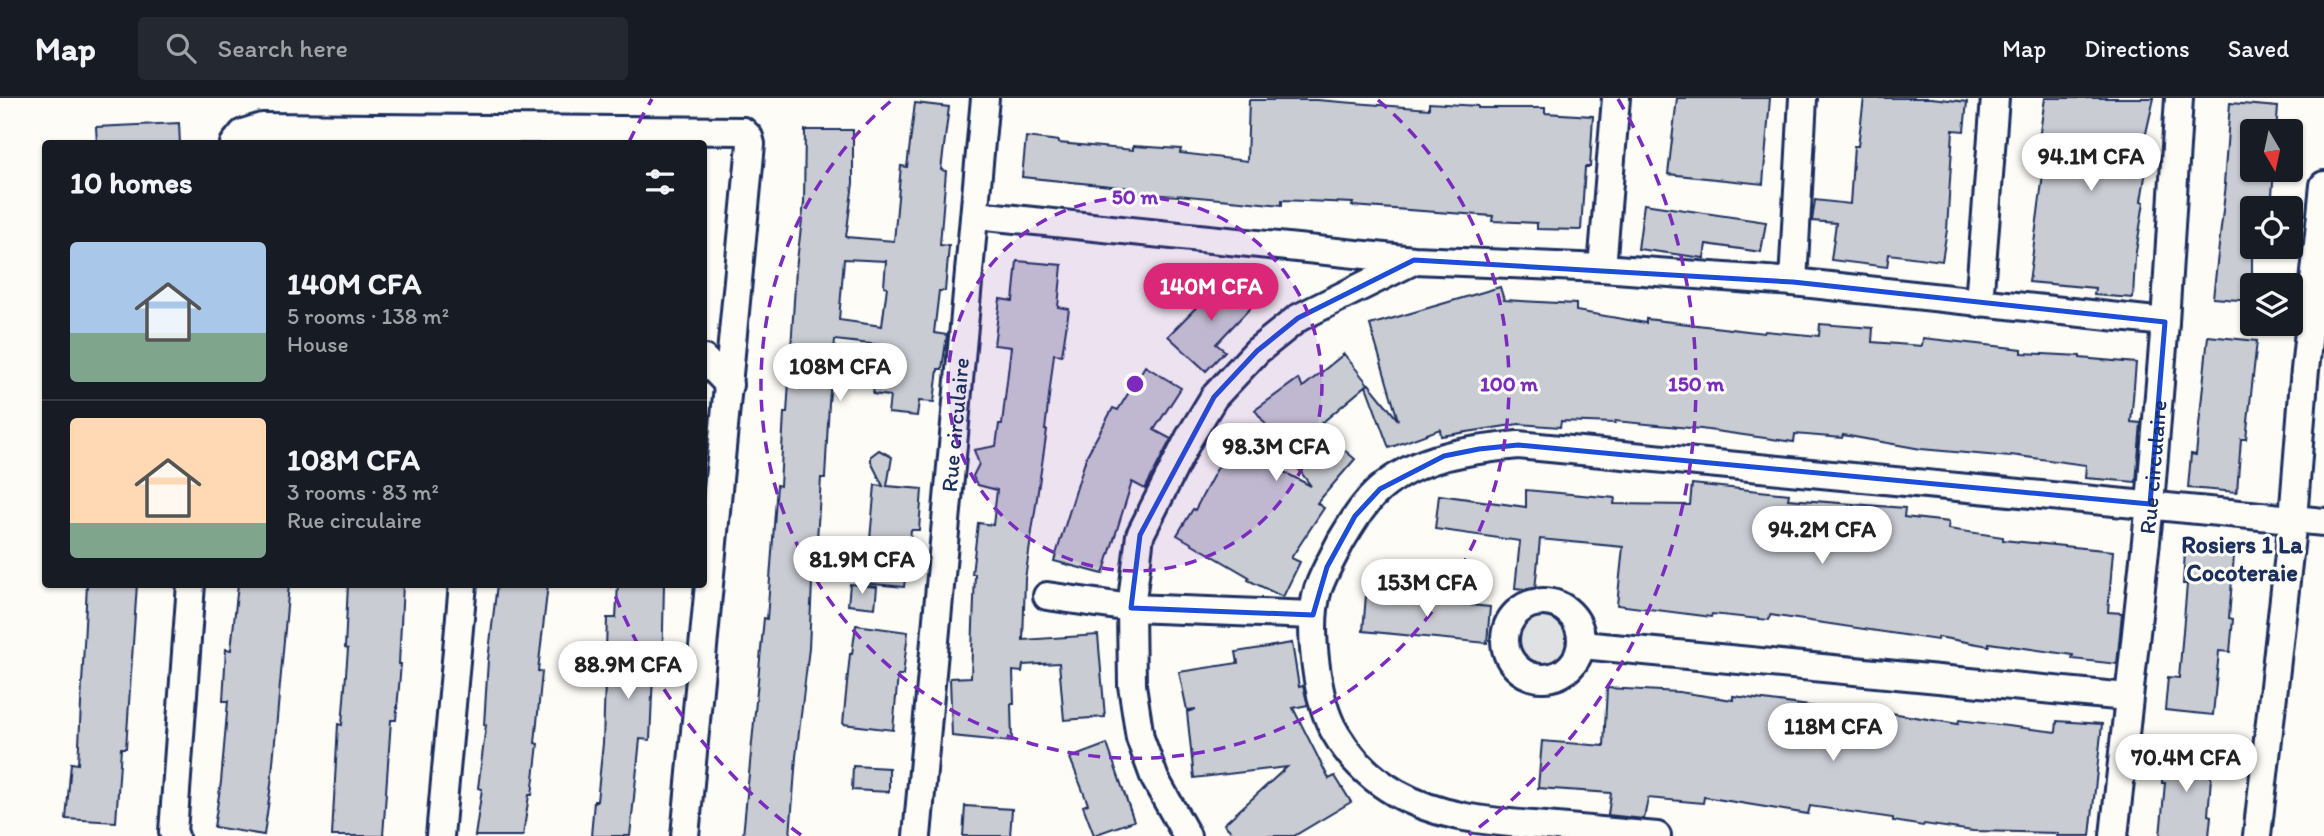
<!DOCTYPE html>
<html lang="en">
<head>
<meta charset="utf-8">
<style>
  :root { --surface:#171b24; --page:#242831; --text:#f1f3f6; --muted:#9ea1a6; --line:#363941; --accent:#db2777 }
  body { margin:0; font-family:Itim,sans-serif; background:var(--page); color:var(--text); height:100vh; display:flex; flex-direction:column; font-size:26px; white-space:nowrap }
  * { box-sizing:border-box; margin:0 }
  p { font-size:23px; color:var(--muted) }
  .icon { flex:none; width:38px; height:38px; fill:none; stroke:currentColor; stroke-width:2; stroke-linecap:round; stroke-linejoin:round }
  .map { position:relative; flex:1; overflow:hidden }
  .sheet { position:absolute; left:42px; top:42px; width:665px; height:448px; display:flex; flex-direction:column; background:var(--surface); border-radius:7px; box-shadow:0 2px 5px #0004 }
  .sheet>* { flex:none }
  .needle { width:46px; rotate:171deg }
  .buttons { position:absolute; left:2240px; top:21px; display:grid; gap:14px }
  .buttons a { display:grid; place-items:center; width:63px; height:63px; border-radius:7px; background:var(--surface); box-shadow:0 2px 5px #0004; font-size:35px }
  .price { position:absolute; translate:-50% -60px; padding:0 16px; border-radius:24px; background:#fff; color:#222; font-size:23px; line-height:46px; filter:drop-shadow(0 2px 4px #0008) }
  .price::after { content:''; position:absolute; left:50%; top:42px; width:21px; height:16px; margin-left:-10px; background:inherit; clip-path:polygon(0 0,100% 0,50% 100%) }
  .price.current { background:var(--accent); color:#fff }
  ul { padding:0; list-style:none }
  li { display:flex; align-items:center; gap:21px; height:175px; padding:0 28px }
  li+li { border-top:2px solid var(--line) }
  li span { display:grid; place-items:center; flex:none; width:196px; height:140px; border-radius:7px; color:#555 }
  li>.icon { margin-inline-start:auto }
  span .icon { width:84px; height:84px; fill:#fffc; stroke-width:1 }
  li b { font-size:30px }
  h2 { display:flex; justify-content:space-between; align-items:center; height:84px; padding:0 28px; font-size:30px }
  header { display:flex; align-items:center; gap:42px; box-sizing:border-box; height:98px; padding:0 35px; background:var(--surface); border-bottom:2px solid var(--line) }
  header strong { font-size:33px }
  nav { display:flex; gap:38px; margin-inline-start:auto; font-size:24px }
  .search { width:490px; height:63px; background:var(--page); display:flex; align-items:center; gap:18px; box-sizing:border-box; padding:0 24px; border-radius:7px; color:var(--muted); font-size:26px }
  .map>svg:first-child { display:block }
  .green { fill:#e0e1e3; stroke:#7e88a0; stroke-width:2 }
  .building { fill:#c9ccd3; stroke:#1b2f5e; stroke-width:2; fill-rule:evenodd }
  .lines { fill:none; stroke-linecap:round; stroke-linejoin:round }
  .minor-casing { stroke:#1b2f5e; stroke-width:32 }
  .minor { stroke:#fdfcf7; stroke-width:26 }
  .marked { fill:none; stroke:#1d4ed8; stroke-width:5; stroke-linejoin:round }
  .ring { fill:none; stroke:#7b2cbf; stroke-width:3.5; stroke-dasharray:12 9 }
  .labels { text-anchor:middle; dominant-baseline:central; stroke-width:6; stroke-linejoin:round; paint-order:stroke }
  .street-label { font-size:23px; fill:#1b2f5e; stroke:#fdfcf7 }
  .neighbourhood-label { font-size:24px; font-weight:bold; fill:#1b2f5e; stroke:#fdfcf7 }
  .centre { fill:#7b2cbf; stroke:#fdfcf7; stroke-width:3.5 }
  .ring-label { font-size:21px; text-anchor:middle; font-weight:bold; fill:#7b2cbf; stroke:#fdfcf7; stroke-width:6; stroke-linejoin:round; paint-order:stroke }
</style>
</head>
<body>
<header>
<strong>Map</strong>
<div class="search"><svg class="icon" aria-label="search" viewBox="0 0 24 24"><circle cx="10" cy="10" r="6"/><path d="M15 15l6 6"/></svg>Search here</div>
<nav><a>Map</a><a>Directions</a><a>Saved</a></nav>
</header>
<div class="map">
<svg width="2324" height="738" viewBox="0 0 2324 738">
  <rect width="100%" height="100%" fill="#fdfcf7"/>
  <filter id="ink" filterUnits="userSpaceOnUse"><feTurbulence type="fractalNoise" baseFrequency=".0143" numOctaves="2"/><feDisplacementMap in="SourceGraphic" scale="14" xChannelSelector="R" yChannelSelector="G"/><feConvolveMatrix kernelMatrix="1 2 1 2 8 2 1 2 1" color-interpolation-filters="sRGB"/></filter>
  <g filter="url(#ink)">
    <path class="green" d="M1519 543a26 26 0 1 1 52 0a26 26 0 1 1-52 0Z"/>
    <path class="building" d="M1677,0h93l-7,86 -95,-10z
      M1864,0h67l36,4 -3,29 -11,-1 -6,100 -5,31 -53,-7 -2,13 -56,-7 5,-37 -24,-2 3,-21 35,4 4,-58h4z
      M2045,0h109l-12,53 7,1 -8,49 3,1 -9,56 -2,40 -39,-3 1,-7 -66,-6 15,-115 -9,-1z
      M1249,2h68l112,9v-6l49,3v2h67v5l48,3 -3,51h-5l-4,63 -44,-1v-6l-45,-2 1,-5 -141,-10 1,-3 -71,-3v5l-104,-10v1l-48,-3v-5l-108,-11 4,-40 33,4v2l74,7v-4l48,3 -1,4 67,8z
      M915,5l34,4 -8,63 5,1 -6,74 9,1 -4,45h-6l-5,42 13,2 -5,34h-4l-4,33 -15,-1 -2,15 -29,-3 2,-17 -17,-2 6,-49 -44,-5 -6,63 -4,75h-4l-4,61h-3l-5,109 -13,109 -6,79h-47l21,-218 3,1 10,-134 3,1 4,-73h3l9,-144 8,-66 1,-73h48v53l-7,54 48,4 7,-75 6,1zM844,161l42,2 -2,25 3,1 -5,39 -43,-6z
      M2230,5l48,4 -2,24h-24v39h22l-3,38h-19v93l-39,-3 13,-114h-2z
      M179,25l1,21h-83l-1,-17z
      M1644,106l122,18 -5,30 -55,-8 -2,14 -66,-9z
      M1017,163l45,4 -4,42 11,2 -7,46 -8,-1 -9,76h2l-22,149 -2,61 75,-5 7,82 -41,3 -5,-57 -36,2 -1,7 -9,-1 1,33h-3l1,38 -60,-6 -2,-58 21,-1 4,-103h-3l6,-51 15,2 4,-35 -19,-5 -3,-4 -2,-5 6,-12 -5,-14 22,-4 3,-22h3l9,-77 -17,-2 6,-46 13,2z
      M1226,179l28,27 -38,40 9,7 -19,20 -38,-35z
      M1500,189l4,13 72,4v7l70,12v-4l118,14 1,-2 54,5 1,-12 53,4 -1,14 50,4 1,-8 99,11v4l58,3v2l56,5 -5,59 10,1 -5,59 -51,-4 1,-13 -75,-10 -1,2 -89,-8 -78,-14 -1,3 -47,-4 -1,8 -93,-13 -86,-8v2l-54,-2 -1,6 -41,-3 -78,12 -1,-7 -51,19 -23,-62 3,-2 29,36 -28,-95z
      M2208,238l49,5 -11,98h-5l-4,53 -49,-4 3,-34 5,1z
      M1344,256l24,30 -51,43 38,32 -38,44 7,5 -33,50 9,4 -17,35 -35,-17 1,-3 -72,-42 16,-26 2,1 35,-66 81,42 -56,-76 43,-31 5,8z
      M1145,268l36,22 -27,42 17,9 -26,50 -13,-7 -29,92 -49,-13 33,-106 26,-47 5,2z
      M879,352l13,7 -5,29 35,3 -3,41h-8l-7,57 -40,-4 5,-33 6,-65 8,1 -12,-24v-6z
      M1692,386l97,10 -1,5 117,9 -1,9 45,5 -1,7 55,8v3l110,11 -5,61 14,1 -5,51 -45,-5 1,-4 -84,-12v3l-51,-9 -1,3 -167,-25 -1,5 -57,-6 -1,3 -94,-12 6,-58 -83,-8 -5,51 -20,-2 5,-47 -85,-12 4,-34 87,12v-17l89,8 -1,6 76,1z
      M2185,453l49,4 -5,63 4,1 -3,33 -11,-1 -6,64 -48,-5 3,-33 11,1 8,-94h-4z
      M87,486h50l-11,164h-5l-5,74 -50,-3 5,-56 7,1z
      M238,486h51l-18,201 -7,50 -50,-8 7,-45 7,-81h-5l3,-52 5,1z
      M348,486h55l-4,80h2l-5,56h-5l-8,116h-51l6,-112 4,1 6,-76 -3,-1z
      M497,486h51l-10,87 4,1 -7,71 3,1 -6,51h-3l-6,41h-48l7,-47 -4,-1 8,-63h-2l4,-65z
      M618,486h46l-2,90h-9l-3,66 -10,-1 -10,97h-39l3,-35h3l6,-58 4,-125h9z
      M850,486l27,3 -2,21 -27,-3z
      M1366,497l124,12 -3,36 -124,-12z
      M856,527l52,7 -5,43h-5l-5,55 -50,-6 7,-70h2z
      M1292,545l7,44 4,-1 5,19 -15,3 36,71 6,-3 16,26 -57,34h-59l-11,-12 63,-57 -93,11 -7,-66 9,-3 -9,1 -8,-38 59,-9 -2,-11z
      M1607,590l72,4 54,8v-4l114,15 1,-5 110,18 1,-4 97,12 1,-11 45,3 -12,112h-33l1,-3 -85,-2 -49,-7 -1,2 -30,-5v-3l-83,-12 -2,8 -104,-17 -1,6 -55,-5 -4,21 -36,-4 3,-22 -73,-5 4,-47 62,5z
      M1107,646l27,77 -40,14 -11,-29 5,-2 -18,-46z
      M2164,652l49,4 -5,61 3,1 -2,20h-49l5,-53h-3z
      M853,668l36,2v24l-37,-2z
      M965,708l47,3 -2,27h-47z"/>
    <g class="lines">
      <defs>
        <g id="minor">
          <path d="M234,46l9,-11 19,-6 481,4 6,6 2,7 -66,692"/>
          <path d="M976,117l438,45 188,8 191,14 372,40"/>
          <path d="M1602,170l14,-170"/>
          <path d="M1793,184l10,-184"/>
          <path d="M1979,205l16,-205"/>
          <path d="M704,261l25,26"/>
          <path d="M1047,498l84,12 182,7"/>
          <circle cx="1543" cy="542" r="38"/>
          <path d="M1582,547l545,52"/>
          <path d="M175,738l-2,-4 18,-248"/>
          <path d="M440,738l23,-252"/>
          <path id="s1" d="M917,738l68,-738"/>
          <path d="M1187,738l-32,-57 -15,-41 -8,-53 -1,-77 9,-73 49,-97 25,-41 43,-46 41,-33 115,-57"/>
          <path d="M1657,738c-37,-3 -75,-7 -112,-10 -51,-4 -103,-7 -149,-33 -24,-14 -46,-35 -60,-59 -20,-32 -29,-110 -18,-145 6,-17 15,-32 23,-48 11,-18 22,-37 38,-51 38,-34 91,-40 139,-45l806,77"/>
          <path id="s2" d="M2114,738l36,-332 15,-182 14,-224"/>
          <path d="M2257,738l36,-317 11,-139 20,-195"/>
        </g>
      </defs>
      <use href="#minor" class="minor-casing"/>
      <use href="#minor" class="minor"/>
    </g>
  </g>
  <path class="marked" d="M1414,162l379,22 372,40 -15,182 -632,-59 -39,4 -35,7 -64,33 -25,27 -28,51 -14,48 -182,-7 9,-73 74,-138 43,-46 41,-33z"/>
  <circle cx="1135" cy="286" r="187" fill="#7b2cbf" fill-opacity=".12"/>
  <g class="ring">
    <circle cx="1135" cy="286" r="187"/>
    <path d="M1378 2A374 374 0 1 1 892 2"/>
    <path d="M801 737A561 561 0 0 1 611 487M629 44A561 561 0 0 1 652 1M1618 1A561 561 0 0 1 1469 737"/>
  </g>
  <g class="labels">
    <g class="street-label">
      <text stroke="none"><textPath href="#s1" startOffset="413">Rue circulaire</textPath></text>
      <text stroke="none"><textPath href="#s2" startOffset="371">Rue circulaire</textPath></text>
    </g>
    <g class="neighbourhood-label">
      <text x="2242" y="446">Rosiers 1 La<tspan x="2242" dy="28">Cocoteraie</tspan></text>
    </g>
  </g>
  <circle cx="1135" cy="286" r="10" class="centre"/>
  <g class="ring-label">
    <text x="1135" y="106">50 m</text>
    <text x="1509" y="293">100 m</text>
    <text x="1696" y="293">150 m</text>
  </g>
</svg>
<div class="buttons">
<a><svg class="needle" viewBox="-14 -14 28 28"><path d="M0-13l5 13h-10z" fill="#e53935"/><path d="M0 13l5-13h-10z" fill="#9ea1a6"/></svg></a>
<a><svg class="icon" aria-label="locate" viewBox="0 0 24 24"><circle cx="12" cy="12" r="6"/><path d="M12 2v4M12 18v4M2 12h4M18 12h4"/></svg></a>
<a><svg class="icon" aria-label="layers" viewBox="0 0 24 24"><path d="M12 4l9 5-9 5-9-5zM3 14l9 5 9-5"/></svg></a>
</div>
<b class="price" style="left:2091px;top:95px">94.1M CFA</b>
<b class="price current" style="left:1211px;top:225px">140M CFA</b>
<b class="price" style="left:840px;top:305px">108M CFA</b>
<b class="price" style="left:1276px;top:385px">98.3M CFA</b>
<b class="price" style="left:1822px;top:468px">94.2M CFA</b>
<b class="price" style="left:862px;top:498px">81.9M CFA</b>
<b class="price" style="left:1427px;top:521px">153M CFA</b>
<b class="price" style="left:628px;top:603px">88.9M CFA</b>
<b class="price" style="left:1833px;top:665px">118M CFA</b>
<b class="price" style="left:2186px;top:696px">70.4M CFA</b>
<section class="sheet">
<h2>10 homes<svg class="icon" aria-label="filters" viewBox="0 0 24 24"><path d="M4 7h16M4 17h16"/><circle cx="9" cy="7" r="2"/><circle cx="15" cy="17" r="2"/></svg></h2>
<ul>
<li><span style="background:linear-gradient(#a9c7e8 65%,#7fa58c 0)"><svg class="icon" aria-label="home" viewBox="0 0 24 24"><path d="M3 11l9-7 9 7M6 9v11h12V9"/></svg></span><div><b>140M CFA</b><p>5 rooms · 138 m²</p><p>House</p></div></li>
<li><span style="background:linear-gradient(#ffd9b3 75%,#7fa58c 0)"><svg class="icon" aria-label="home" viewBox="0 0 24 24"><path d="M3 11l9-7 9 7M6 9v11h12V9"/></svg></span><div><b>108M CFA</b><p>3 rooms · 83 m²</p><p>Rue circulaire</p></div></li>
</ul>
</section>
</div>
</body>
</html>
